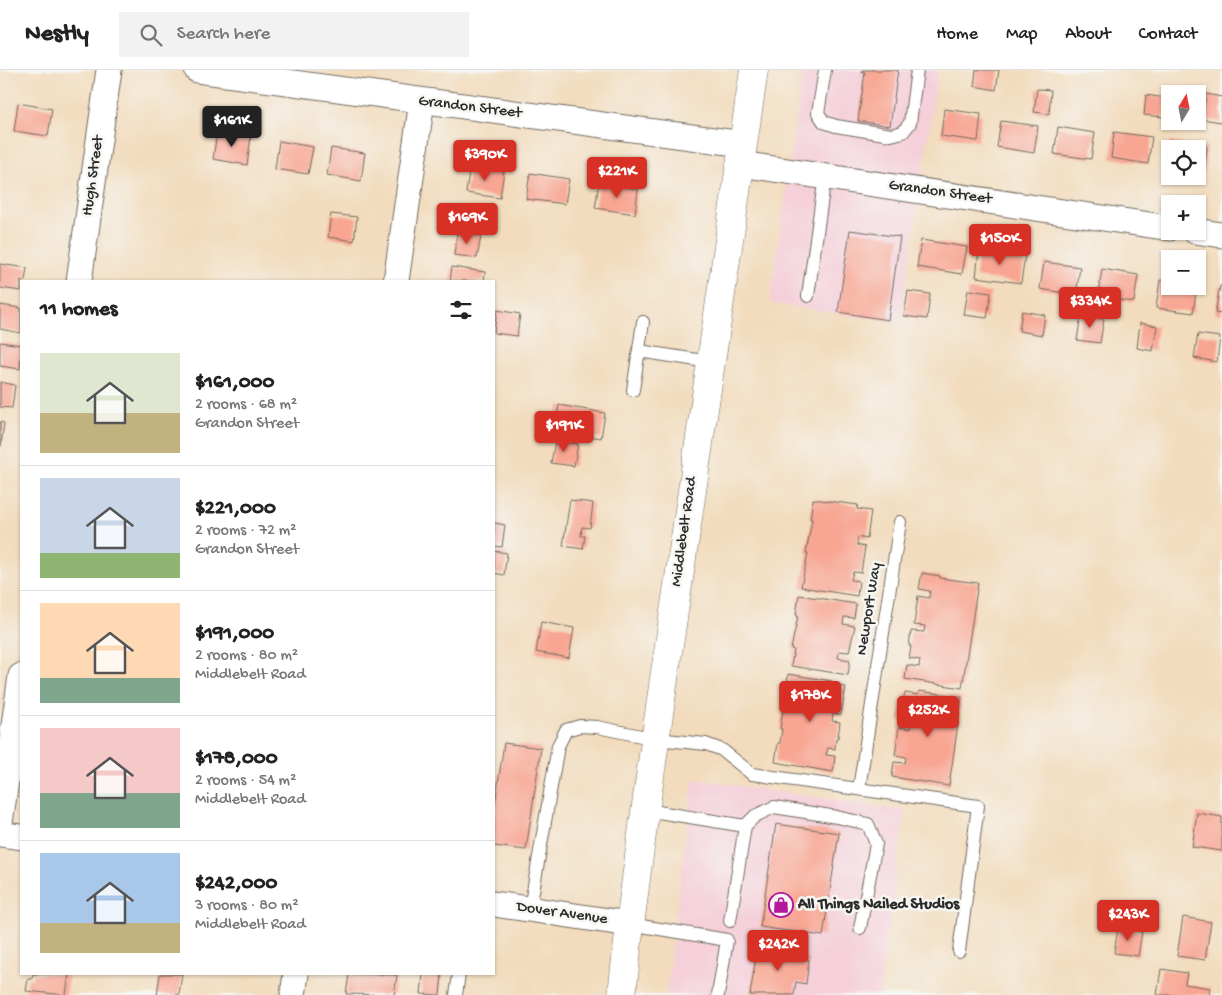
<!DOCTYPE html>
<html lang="en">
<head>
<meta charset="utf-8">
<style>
  :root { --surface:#fff; --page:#f2f2f2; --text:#222; --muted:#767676; --line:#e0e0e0; --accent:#d93025 }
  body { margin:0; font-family:"Gochi Hand",sans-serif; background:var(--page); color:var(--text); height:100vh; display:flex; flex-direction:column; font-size:19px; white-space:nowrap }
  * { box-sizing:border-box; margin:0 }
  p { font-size:16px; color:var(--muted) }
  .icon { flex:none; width:28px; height:28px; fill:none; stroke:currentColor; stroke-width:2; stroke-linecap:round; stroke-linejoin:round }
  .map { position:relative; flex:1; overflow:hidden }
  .details { position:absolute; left:20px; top:210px; width:475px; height:695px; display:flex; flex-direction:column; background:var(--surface); border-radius:0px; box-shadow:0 1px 4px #0004 }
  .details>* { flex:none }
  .needle { width:32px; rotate:10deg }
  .buttons { position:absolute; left:1161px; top:15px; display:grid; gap:10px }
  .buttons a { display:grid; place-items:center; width:45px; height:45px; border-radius:0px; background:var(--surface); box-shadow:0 1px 4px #0004; font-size:25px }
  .price { position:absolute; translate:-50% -42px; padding:0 11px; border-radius:5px; background:var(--accent); color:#fff; font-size:16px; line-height:32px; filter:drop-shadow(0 1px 2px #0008) }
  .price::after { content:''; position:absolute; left:50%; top:30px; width:15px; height:11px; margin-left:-8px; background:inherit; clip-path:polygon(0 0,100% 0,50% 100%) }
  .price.current { background:#222; color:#fff }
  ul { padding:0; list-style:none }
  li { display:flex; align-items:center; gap:15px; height:125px; padding:0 20px }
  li+li { border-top:1px solid var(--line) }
  li span { display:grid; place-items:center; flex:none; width:140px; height:100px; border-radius:0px; color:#555 }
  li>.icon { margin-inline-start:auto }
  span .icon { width:60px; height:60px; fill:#fffc; stroke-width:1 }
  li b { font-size:21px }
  h2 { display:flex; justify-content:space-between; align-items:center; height:60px; padding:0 20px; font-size:21px }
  header { display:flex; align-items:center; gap:30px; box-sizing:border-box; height:70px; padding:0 25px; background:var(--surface); border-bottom:1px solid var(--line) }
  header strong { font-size:24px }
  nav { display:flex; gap:28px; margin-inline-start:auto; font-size:18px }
  .search { width:350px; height:45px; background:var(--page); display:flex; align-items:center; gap:12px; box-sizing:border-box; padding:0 18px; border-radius:0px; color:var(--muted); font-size:19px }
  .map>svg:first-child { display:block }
  .built { fill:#f5cfd9 }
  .building { fill:#f8a592 }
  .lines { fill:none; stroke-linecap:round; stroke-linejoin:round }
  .lane-casing { stroke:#71695e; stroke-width:14 }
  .street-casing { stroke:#71695e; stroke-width:27 }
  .secondary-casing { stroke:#71695e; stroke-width:29 }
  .lane { stroke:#fff; stroke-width:12 }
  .street { stroke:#fff; stroke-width:25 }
  .secondary { stroke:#fff; stroke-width:28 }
  .labels { text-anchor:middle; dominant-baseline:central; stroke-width:5; stroke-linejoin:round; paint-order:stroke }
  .street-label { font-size:16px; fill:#2b2b2b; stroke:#f6f6f2 }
  .poi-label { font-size:16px; font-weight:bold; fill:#2b2b2b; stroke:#f6f6f2; text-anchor:start }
</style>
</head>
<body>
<header>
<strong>Nestly</strong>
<div class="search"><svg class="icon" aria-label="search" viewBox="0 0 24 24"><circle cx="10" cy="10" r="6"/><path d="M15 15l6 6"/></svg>Search here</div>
<nav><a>Home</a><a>Map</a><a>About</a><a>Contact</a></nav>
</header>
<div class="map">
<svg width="1222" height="925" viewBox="0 0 1222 925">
  <rect width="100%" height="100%" fill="#f6f6f2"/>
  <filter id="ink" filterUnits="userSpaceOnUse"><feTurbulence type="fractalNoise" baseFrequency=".02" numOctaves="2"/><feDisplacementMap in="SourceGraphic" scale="10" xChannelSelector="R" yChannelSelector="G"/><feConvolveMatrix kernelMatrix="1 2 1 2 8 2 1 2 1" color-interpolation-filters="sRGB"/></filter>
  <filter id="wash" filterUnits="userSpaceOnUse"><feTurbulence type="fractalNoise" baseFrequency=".0096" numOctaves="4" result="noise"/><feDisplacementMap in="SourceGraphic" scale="20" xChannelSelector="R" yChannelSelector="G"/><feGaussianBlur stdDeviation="1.12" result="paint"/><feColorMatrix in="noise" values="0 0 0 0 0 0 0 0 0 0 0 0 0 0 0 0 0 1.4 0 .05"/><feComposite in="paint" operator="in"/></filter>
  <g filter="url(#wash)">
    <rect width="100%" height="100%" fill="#f2dcbd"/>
    <path class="built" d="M803,0h135l-38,253 -130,-20z
      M693,709l212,32 -26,184h-213z"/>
    <g id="blocks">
      <path class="building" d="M862,0h36l-8,56 -32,-5 7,-49h-3z
        M976,0h23l-3,20 -22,-4z
        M1037,19l14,1 -2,24 -15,-2z
        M1206,24l16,3 -1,25 -19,-3z
        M1146,25l20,3 -3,19 -19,-2z
        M18,33l34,6 -4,27 -34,-5z
        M944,39l37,5 -3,27 -37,-5z
        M1001,51l37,5 -4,27 -37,-6z
        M1058,57l37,6 -4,26 -37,-5z
        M217,62l34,5 -4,28 -34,-6z
        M1114,62l38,5 -4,27 -37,-6z
        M279,71l34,6 -5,27 -33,-5z
        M1170,72l37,5 -3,27 -6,-1v-24h-29z
        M331,78l34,5 -4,28 -34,-6z
        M470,95l34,6 -4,27 -34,-5z
        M530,103l39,6 -4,25 -39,-5z
        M599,113l39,6 -3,25 -40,-6z
        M331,144l26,3 -3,24 -26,-4z
        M850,160l50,7 -12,83 -50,-8z
        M457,163l24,3 -4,22 -23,-3z
        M921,170l46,7 -5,27 -45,-7z
        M979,179l46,6 -4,28 -45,-6z
        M1044,192l36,5 -4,28 -36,-6z
        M0,194l27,4 -2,13h-4v10l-21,-3z
        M452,197l33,5 -1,9h-34z
        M1102,199l36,6 -4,27 -36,-5z
        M1160,210l10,1v5h27l-4,27 -37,-5z
        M1220,216h2v28l-7,-1z
        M968,220l23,3 -4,25 -23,-3z
        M908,221l22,3 -3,25 -23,-3z
        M0,235l21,3v25l-21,-4z
        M497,240l23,4 -3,22 -23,-3z
        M1022,241l23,4 -3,20 -23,-4z
        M1081,245l23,4 -4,24 -23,-3z
        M1140,253l17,3 -4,25 -16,-3z
        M1198,264l22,3 -3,25 -23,-4z
        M0,272l21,3 -1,24 -20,-3z
        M0,312l15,3 -3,23 -12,-1z
        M559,335l46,8 -4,25 -46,-8z
        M0,352l4,1 -3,23h-1z
        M555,371l23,3 -4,22 -23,-3z
        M813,429l45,6 -1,4 14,2 -4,28 -9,-2 -1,8 8,2 -4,26 -8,-1 -2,8 8,1 -2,15 -56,-9 7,-34h-2l6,-34h-2z
        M570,430l23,3 -3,25 -8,-1 -1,9h4l-2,13 -20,-3z
        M494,453l11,2 -3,22 -8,-1z
        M494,481l13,2 -3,22 -10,-2z
        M922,503l18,3v2l38,5 -16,105 -57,-9 2,-14 12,2 1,-7 -11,-2 2,-12h-2l2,-15 13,1 1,-6 -11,-1 4,-29 11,2 1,-7 -11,-2z
        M799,525l57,9 -2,14 -10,-1 -1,7 12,2 -6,26 -10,-1 -1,7 12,2 -2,15 -57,-9 3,-16 -3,-1 7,-33 -2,-1z
        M541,552l33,6 -5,30 -33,-6z
        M788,604l44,7v4l14,2 -5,28 -8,-1 -1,7 8,1 -2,16h-2l-1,11 -7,-1 -2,7 9,1 -2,16 -58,-10 3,-19h2l2,-14h-2l3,-19h1z
        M919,621l43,6 -13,89 -57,-9 2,-15 11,1 1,-6 -11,-2 4,-28 11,2 1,-7 -13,-2 7,-27 13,2z
        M504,673l37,5 -15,102 -32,-4v-35z
        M1197,743l25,4v34l-30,-4z
        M776,754l63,9 -16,103 -63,-9z
        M1183,847l28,5 -6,38 -28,-4z
        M1118,858l24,4 -4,24 -24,-3z
        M763,876l37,5 -1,8 10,1 -3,24 -10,-2 -2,13h-44l7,-45 5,1z
        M1161,899l26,4 -2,11 25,4 -1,7h-52z
        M33,904h36l-3,21 -40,-4 2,-12h4z
        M160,904h22l-3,21h-22z
        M349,904l48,1 -3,20 -48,-1z
        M423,904h19l-2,21 -19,-1z"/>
    </g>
  </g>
  <g filter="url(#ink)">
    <use href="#blocks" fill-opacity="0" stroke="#71695e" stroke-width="1"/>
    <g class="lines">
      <defs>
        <path id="lane" d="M825,0l-7,43 6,9 12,4 55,9 12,-3 7,-9 7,-53
          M808,226l17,-120
          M639,281l71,11
          M633,320l10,-68
          M859,719l41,-267
          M646,740l99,16 -15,95
          M745,756l10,-10 19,-9 63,10 31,7 8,20 -16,84
          M530,839l28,-163 8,-16 14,-4 17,1 59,12 50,5 16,6 30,24 226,32 -19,145
          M629,854l98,16 -9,55
          M456,925l3,-21"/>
        <path id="street" d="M197,0l546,74
          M740,94l430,64
          M1195,161l27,4
          M79,211l30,-211
          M396,211l26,-180
          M0,753l21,-147
          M0,764l21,3
          M494,834l135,20
          M293,925l3,-21"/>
        <path id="secondary" d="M622,925c11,-106 27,-211 42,-316 30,-203 61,-406 90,-609"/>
      </defs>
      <use href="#lane" class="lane-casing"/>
      <use href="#street" class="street-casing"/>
      <use href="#secondary" class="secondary-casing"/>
      <use href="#lane" class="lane"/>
      <use href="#street" class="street"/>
      <use href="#secondary" class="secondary"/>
    </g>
  </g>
  <defs>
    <symbol id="shop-ring" viewBox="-11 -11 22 22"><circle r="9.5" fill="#f6f6f2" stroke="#b5179e" stroke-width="1.5"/><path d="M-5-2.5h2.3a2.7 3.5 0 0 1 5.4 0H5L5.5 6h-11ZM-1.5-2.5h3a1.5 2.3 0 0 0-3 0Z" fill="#b5179e"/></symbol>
  </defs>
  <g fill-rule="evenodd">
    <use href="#shop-ring" x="767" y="821" width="28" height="28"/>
  </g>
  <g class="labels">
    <g class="street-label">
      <text transform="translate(470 38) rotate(7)">Grandon Street</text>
      <text transform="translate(94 106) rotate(-82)">Hugh Street</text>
      <text transform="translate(940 123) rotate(8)">Grandon Street</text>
      <text transform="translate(685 462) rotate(-82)">Middlebelt Road</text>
      <text transform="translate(870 539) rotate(-81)">Newport Way</text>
      <text transform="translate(562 844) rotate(8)">Dover Avenue</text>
    </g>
    <g class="poi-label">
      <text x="798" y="835">All Things Nailed Studios</text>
    </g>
  </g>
</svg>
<div class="buttons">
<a><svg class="needle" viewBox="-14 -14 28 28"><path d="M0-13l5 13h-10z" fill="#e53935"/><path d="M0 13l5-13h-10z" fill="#767676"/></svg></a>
<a><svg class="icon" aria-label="locate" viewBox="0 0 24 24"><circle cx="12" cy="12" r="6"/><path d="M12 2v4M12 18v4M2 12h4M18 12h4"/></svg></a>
<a>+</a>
<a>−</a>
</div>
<b class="price current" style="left:232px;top:78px">$161K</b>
<b class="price" style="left:485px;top:112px">$390K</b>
<b class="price" style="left:617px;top:129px">$221K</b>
<b class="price" style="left:467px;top:175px">$169K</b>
<b class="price" style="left:1000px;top:196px">$150K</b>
<b class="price" style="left:1090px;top:259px">$334K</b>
<b class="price" style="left:564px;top:383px">$191K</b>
<b class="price" style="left:810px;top:653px">$178K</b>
<b class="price" style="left:928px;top:668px">$252K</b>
<b class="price" style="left:1128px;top:872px">$243K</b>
<b class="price" style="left:778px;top:902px">$242K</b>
<section class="details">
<h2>11 homes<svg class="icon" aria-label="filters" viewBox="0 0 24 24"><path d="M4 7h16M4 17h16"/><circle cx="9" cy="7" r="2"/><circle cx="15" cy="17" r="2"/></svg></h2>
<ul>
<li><span style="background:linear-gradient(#dfe7d0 60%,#c2b280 0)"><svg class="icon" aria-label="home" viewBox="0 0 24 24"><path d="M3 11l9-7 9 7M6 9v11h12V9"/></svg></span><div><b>$161,000</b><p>2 rooms · 68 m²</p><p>Grandon Street</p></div></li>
<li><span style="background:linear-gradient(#c9d6e8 75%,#8fb573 0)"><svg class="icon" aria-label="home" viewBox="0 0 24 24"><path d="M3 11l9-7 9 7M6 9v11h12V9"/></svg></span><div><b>$221,000</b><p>2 rooms · 72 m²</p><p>Grandon Street</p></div></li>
<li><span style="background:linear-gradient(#ffd9b3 75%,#7fa58c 0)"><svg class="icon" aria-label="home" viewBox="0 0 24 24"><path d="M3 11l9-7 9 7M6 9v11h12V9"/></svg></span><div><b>$191,000</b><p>2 rooms · 80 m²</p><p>Middlebelt Road</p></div></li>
<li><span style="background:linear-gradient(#f6c9c9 65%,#7fa58c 0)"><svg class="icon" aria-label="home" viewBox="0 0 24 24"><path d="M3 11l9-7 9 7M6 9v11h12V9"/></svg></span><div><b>$178,000</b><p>2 rooms · 54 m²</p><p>Middlebelt Road</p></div></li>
<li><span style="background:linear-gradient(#a9c7e8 70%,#c2b280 0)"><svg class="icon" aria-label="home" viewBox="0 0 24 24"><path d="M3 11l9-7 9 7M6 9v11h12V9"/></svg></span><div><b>$242,000</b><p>3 rooms · 80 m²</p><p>Middlebelt Road</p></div></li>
</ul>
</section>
</div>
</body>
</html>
